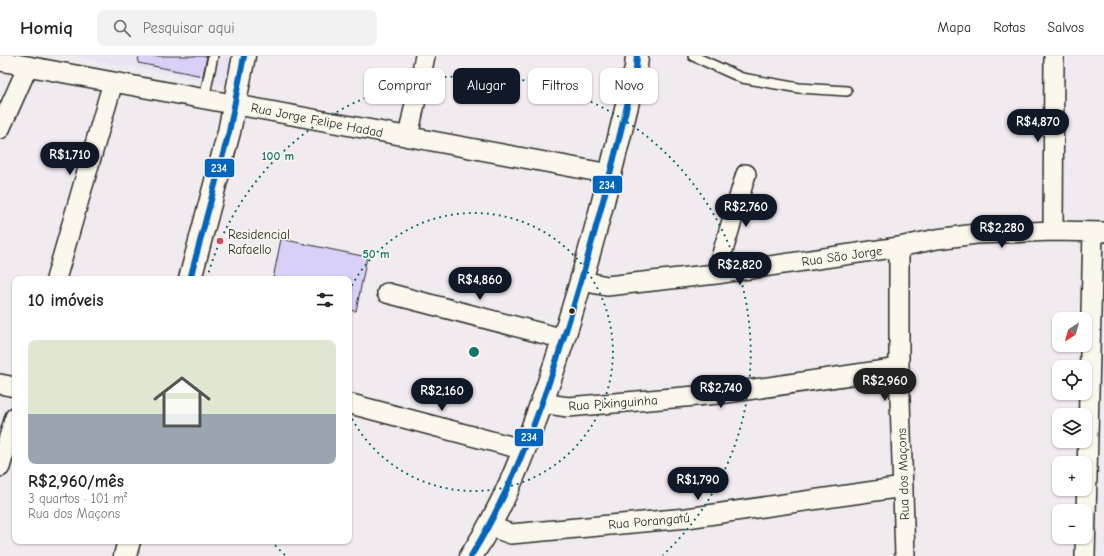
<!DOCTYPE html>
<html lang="pt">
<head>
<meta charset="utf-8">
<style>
  :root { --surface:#fff; --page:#f2f2f2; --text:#222; --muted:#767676; --line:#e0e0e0; --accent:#111827 }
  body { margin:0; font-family:"Comic Neue",sans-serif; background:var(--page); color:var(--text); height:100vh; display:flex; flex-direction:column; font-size:15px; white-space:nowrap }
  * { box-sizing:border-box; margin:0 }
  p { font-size:13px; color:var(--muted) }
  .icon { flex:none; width:22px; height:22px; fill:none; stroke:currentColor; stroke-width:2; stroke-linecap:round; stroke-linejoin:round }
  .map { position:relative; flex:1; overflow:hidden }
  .side { position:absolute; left:12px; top:220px; width:340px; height:268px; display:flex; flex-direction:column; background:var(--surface); border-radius:8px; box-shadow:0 1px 3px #0004 }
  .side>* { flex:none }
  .top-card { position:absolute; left:364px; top:12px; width:380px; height:36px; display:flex; gap:8px }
  .needle { width:26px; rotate:217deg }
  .controls { position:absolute; left:1052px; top:256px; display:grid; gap:8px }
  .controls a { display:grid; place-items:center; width:40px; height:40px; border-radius:8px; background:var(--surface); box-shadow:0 1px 3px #0004; font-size:20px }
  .price { position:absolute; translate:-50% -34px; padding:0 9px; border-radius:14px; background:var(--accent); color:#fff; font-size:13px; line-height:26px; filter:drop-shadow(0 1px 2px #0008) }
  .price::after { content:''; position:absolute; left:50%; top:24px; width:12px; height:9px; margin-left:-6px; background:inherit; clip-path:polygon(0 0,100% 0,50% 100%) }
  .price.selected { background:#222; color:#fff }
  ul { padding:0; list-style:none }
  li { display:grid; align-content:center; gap:8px; height:212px; padding:0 16px }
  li+li { border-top:1px solid var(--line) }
  li span { display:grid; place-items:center; height:124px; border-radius:8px; color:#555 }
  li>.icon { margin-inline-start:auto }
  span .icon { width:72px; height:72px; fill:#fffc; stroke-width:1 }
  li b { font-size:17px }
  h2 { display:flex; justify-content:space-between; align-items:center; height:48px; padding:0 16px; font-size:17px }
  .chip { padding:0 14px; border-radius:8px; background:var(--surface); box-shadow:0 1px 3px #0004; font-size:14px; line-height:36px }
  .chip.selected { background:var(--accent); color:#fff }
  header { display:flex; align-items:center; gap:24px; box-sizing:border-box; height:56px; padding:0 20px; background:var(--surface); border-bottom:1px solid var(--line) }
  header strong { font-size:19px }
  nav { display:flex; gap:22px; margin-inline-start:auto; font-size:14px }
  .search { width:280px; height:36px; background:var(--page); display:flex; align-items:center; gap:10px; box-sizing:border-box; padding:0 14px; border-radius:8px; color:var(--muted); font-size:15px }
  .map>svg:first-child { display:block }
  .built { fill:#eae3f2 }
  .building { fill:#d9d0f8; stroke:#2b2b2b }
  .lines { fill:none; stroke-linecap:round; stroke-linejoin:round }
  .service-casing { stroke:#2b2b2b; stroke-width:12 }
  .minor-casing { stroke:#2b2b2b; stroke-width:22 }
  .tertiary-casing { stroke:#2b2b2b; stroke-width:25 }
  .service { stroke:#fbf7ec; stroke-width:9 }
  .minor { stroke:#fbf7ec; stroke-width:19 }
  .tertiary { stroke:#fbf7ec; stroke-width:22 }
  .bus-1-casing { stroke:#fbf7ec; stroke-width:9 }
  .bus-1 { stroke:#0065bd; stroke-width:6 }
  .ring { fill:none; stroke:#0f766e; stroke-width:2; stroke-dasharray:2 4 }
  .poi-dot { fill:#d1495b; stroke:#fbf7ec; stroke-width:1.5 }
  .bus-dot { fill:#2b2b2b; stroke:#fbf7ec; stroke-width:1.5 }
  .labels { text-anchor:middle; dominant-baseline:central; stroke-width:3; stroke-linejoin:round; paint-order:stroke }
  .street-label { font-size:13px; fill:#2b2b2b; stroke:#fbf7ec }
  .poi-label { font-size:13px; fill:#2b2b2b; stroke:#fbf7ec; text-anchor:start }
  .centre { fill:#0f766e; stroke:#fbf7ec; stroke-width:2 }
  .ring-label { font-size:12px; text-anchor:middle; font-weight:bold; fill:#0f766e; stroke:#fbf7ec; stroke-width:3; stroke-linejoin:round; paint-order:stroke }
  .line-badge { stroke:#fbf7ec; stroke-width:1.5 }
  .badge-label { font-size:11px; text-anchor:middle; font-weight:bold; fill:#fff }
</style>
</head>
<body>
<header>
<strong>Homiq</strong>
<div class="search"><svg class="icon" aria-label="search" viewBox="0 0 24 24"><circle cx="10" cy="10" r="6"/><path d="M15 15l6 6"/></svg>Pesquisar aqui</div>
<nav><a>Mapa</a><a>Rotas</a><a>Salvos</a></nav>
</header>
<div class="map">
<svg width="1104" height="500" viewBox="0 0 1104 500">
  <rect width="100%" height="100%" fill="#f1ebf0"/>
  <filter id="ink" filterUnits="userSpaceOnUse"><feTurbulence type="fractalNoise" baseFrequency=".025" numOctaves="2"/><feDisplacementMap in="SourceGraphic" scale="8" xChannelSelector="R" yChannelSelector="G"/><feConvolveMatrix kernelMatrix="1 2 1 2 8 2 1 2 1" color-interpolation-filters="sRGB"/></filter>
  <g filter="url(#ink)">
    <path class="built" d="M71,0h164l-4,22 -8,6z"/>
    <path class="building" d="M139,0h68l-4,20 -65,-13z
      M281,183l86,18 -11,54 -7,-1v-31h-76z"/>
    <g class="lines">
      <defs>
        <path id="service" d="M693,0l49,22 57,10 48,3
          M204,43l9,-43"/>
        <path id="minor" d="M0,5l610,113
          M0,73l28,-63
          M408,81l17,-81
          M1053,175l1,-175
          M899,191v121l6,188
          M716,218l30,-100
          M56,223l57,-197
          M582,225l25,5 109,-12 183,-27 38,-8 39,-5 77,-3 51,1
          M387,237l177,46
          M0,328l15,3
          M541,347l27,4 151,-13 180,-26
          M351,348l174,46
          M0,411l15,-50
          M489,470l22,8 176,-16 216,-31
          M1085,500l8,-324"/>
        <path id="tertiary" d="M190,223l39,-147 15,-76
          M125,500l4,-15
          M471,500c34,-51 54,-107 75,-165 37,-105 64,-214 90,-323l1,-12"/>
      </defs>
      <use href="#service" class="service-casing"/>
      <use href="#minor" class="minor-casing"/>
      <use href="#tertiary" class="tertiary-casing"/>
      <use href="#service" class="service"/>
      <use href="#minor" class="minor"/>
      <use href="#tertiary" class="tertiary"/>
      <defs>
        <path id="bus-1" d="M190,223l39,-147 15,-76
          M471,500c36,-58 60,-121 82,-185 33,-99 59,-201 83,-303l1,-12"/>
      </defs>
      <use href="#bus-1" class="bus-1-casing"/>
      <use href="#bus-1" class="bus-1"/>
    </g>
  </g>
  <g class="ring">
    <path d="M349 235A139 139 0 1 1 349 357"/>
    <path d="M285 499A277 277 0 0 1 273 487M207 222A277 277 0 1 1 663 499"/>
  </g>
  <circle class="poi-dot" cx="220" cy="185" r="4"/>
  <circle class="bus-dot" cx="572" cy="255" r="3.5"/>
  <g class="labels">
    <g class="street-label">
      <text transform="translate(317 64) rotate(11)">Rua Jorge Felipe Hadad</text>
      <text transform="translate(842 200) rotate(-8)">Rua São Jorge</text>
      <text transform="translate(613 347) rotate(-4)">Rua Pixinguinha</text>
      <text transform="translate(903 418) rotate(-92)">Rua dos Maçons</text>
      <text transform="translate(649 465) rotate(-5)">Rua Porangatú</text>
    </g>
    <g class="poi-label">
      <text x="228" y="178">Residencial<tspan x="228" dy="15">Rafaello</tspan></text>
    </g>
  </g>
  <circle cx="474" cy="296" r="6" class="centre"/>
  <g class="ring-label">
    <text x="278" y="104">100 m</text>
    <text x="376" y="202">50 m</text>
  </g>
  <g class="line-badge">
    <rect x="204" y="102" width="31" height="20" rx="4" fill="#0065bd"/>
    <rect x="592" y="119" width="31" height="19" rx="4" fill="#0065bd"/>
    <rect x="514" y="372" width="30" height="19" rx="4" fill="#0065bd"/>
  </g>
  <g class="badge-label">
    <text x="219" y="116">234</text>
    <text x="607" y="133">234</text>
    <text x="529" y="385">234</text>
  </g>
</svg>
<div class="controls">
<a><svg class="needle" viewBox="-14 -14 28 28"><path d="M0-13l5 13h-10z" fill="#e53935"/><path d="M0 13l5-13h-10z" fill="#767676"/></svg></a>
<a><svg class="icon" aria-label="locate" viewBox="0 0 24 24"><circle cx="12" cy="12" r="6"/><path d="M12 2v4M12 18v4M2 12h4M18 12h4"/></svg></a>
<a><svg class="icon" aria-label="layers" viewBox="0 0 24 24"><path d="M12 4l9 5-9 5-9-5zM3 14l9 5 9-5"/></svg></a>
<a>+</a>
<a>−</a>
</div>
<b class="price" style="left:1038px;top:87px">R$4,870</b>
<b class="price" style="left:70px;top:120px">R$1,710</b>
<b class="price" style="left:746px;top:172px">R$2,760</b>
<b class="price" style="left:1002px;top:193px">R$2,280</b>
<b class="price" style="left:740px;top:230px">R$2,820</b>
<b class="price" style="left:480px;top:245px">R$4,860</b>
<b class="price selected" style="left:885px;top:346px">R$2,960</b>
<b class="price" style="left:721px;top:353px">R$2,740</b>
<b class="price" style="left:442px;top:356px">R$2,160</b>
<b class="price" style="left:698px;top:445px">R$1,790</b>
<div class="top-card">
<a class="chip">Comprar</a>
<a class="chip selected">Alugar</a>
<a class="chip">Filtros</a>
<a class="chip">Novo</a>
</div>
<section class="side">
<h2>10 imóveis<svg class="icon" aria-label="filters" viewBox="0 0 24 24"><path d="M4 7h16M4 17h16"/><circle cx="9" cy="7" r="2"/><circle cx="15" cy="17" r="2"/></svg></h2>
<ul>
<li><span style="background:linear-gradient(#dfe7d0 60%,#9aa5b1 0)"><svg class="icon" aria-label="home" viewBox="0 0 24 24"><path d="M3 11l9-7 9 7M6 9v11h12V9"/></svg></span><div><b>R$2,960/mês</b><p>3 quartos · 101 m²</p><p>Rua dos Maçons</p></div></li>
</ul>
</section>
</div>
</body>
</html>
